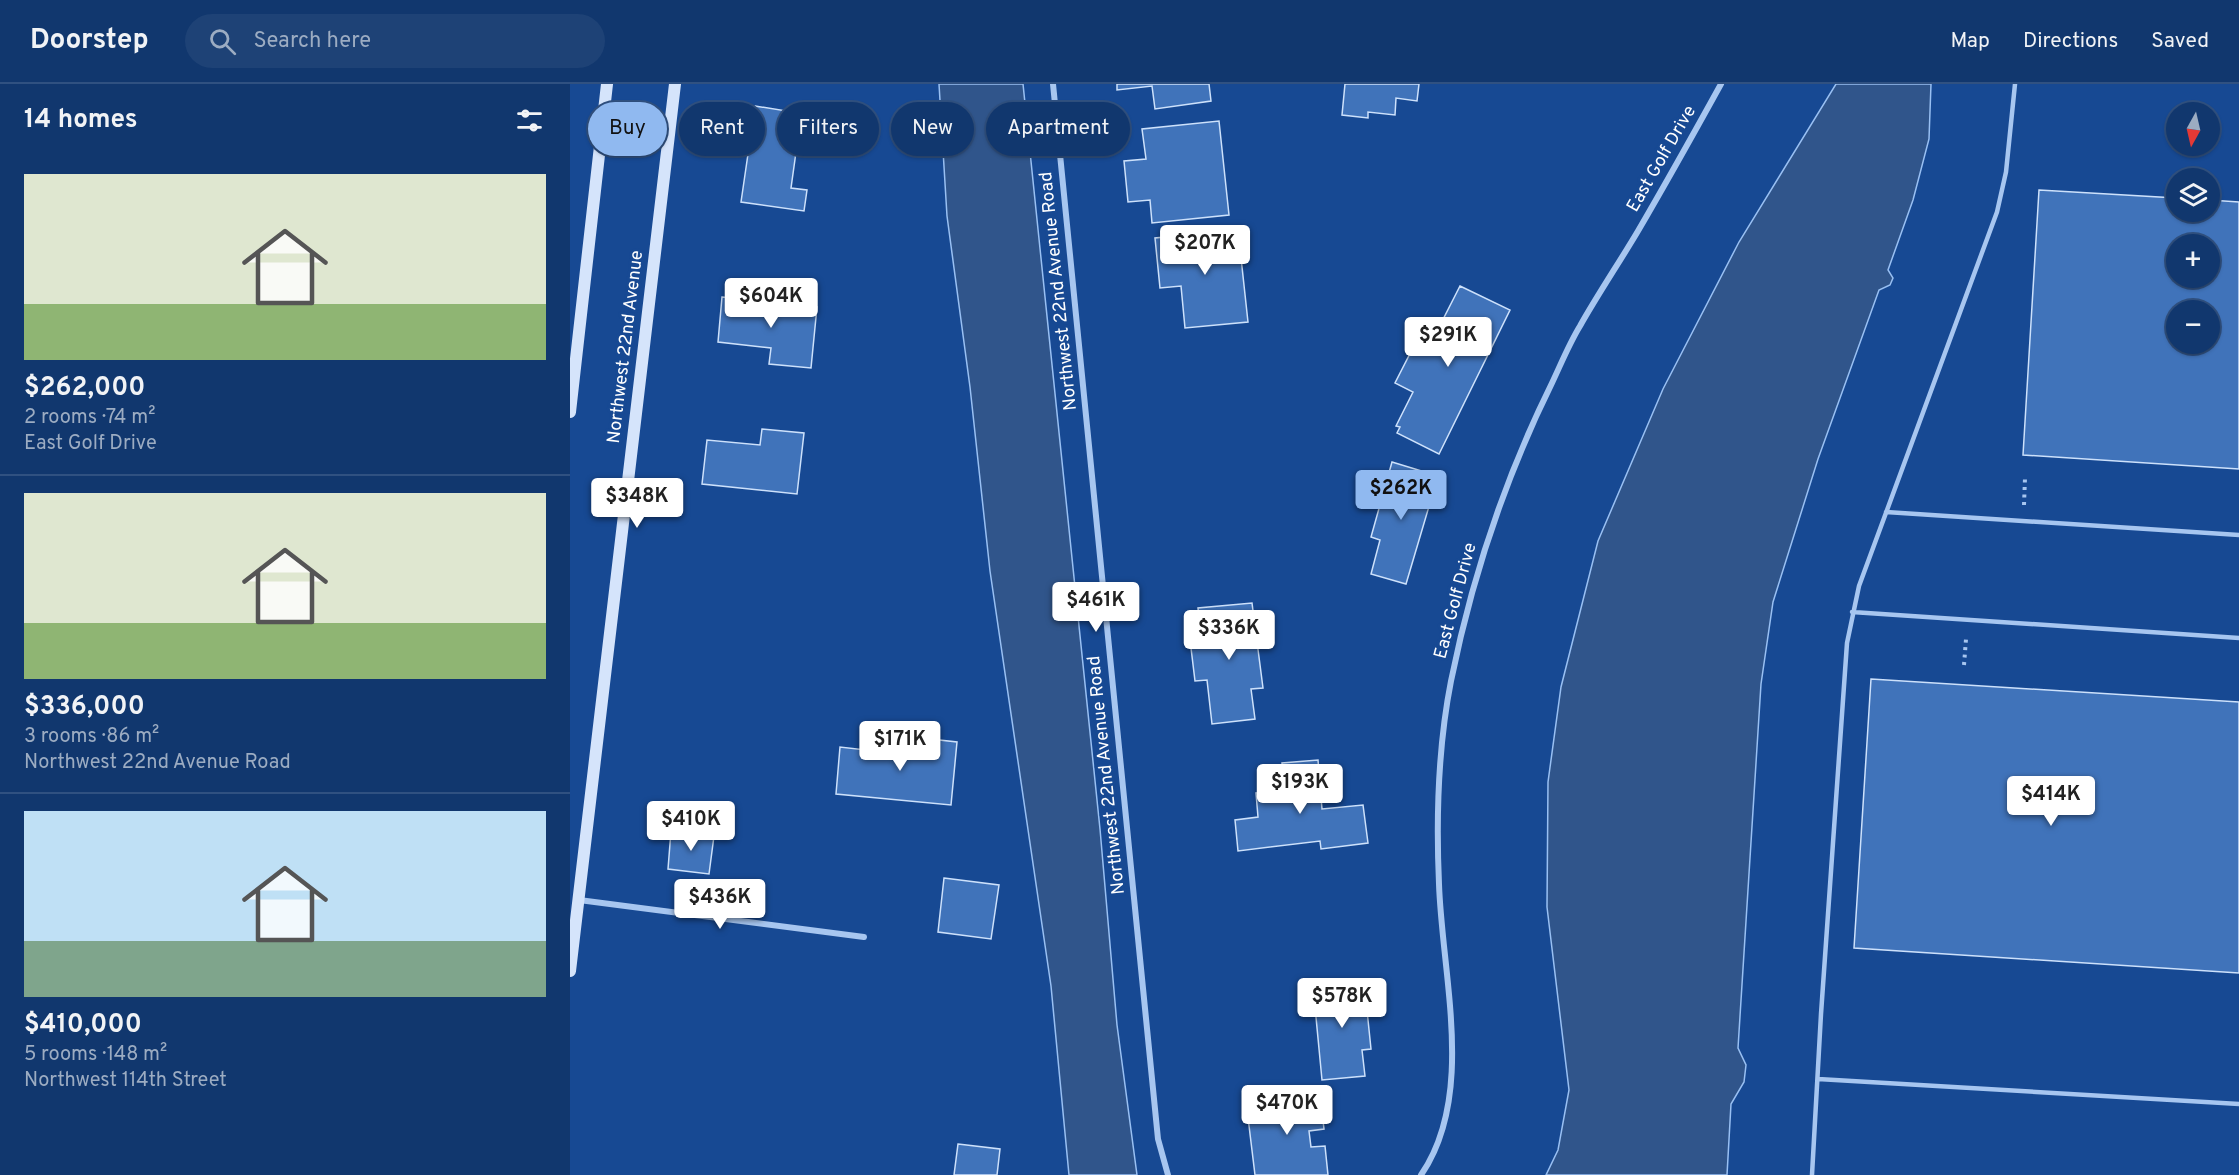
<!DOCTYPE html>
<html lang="en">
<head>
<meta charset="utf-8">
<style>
  :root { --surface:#11376e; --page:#1e4276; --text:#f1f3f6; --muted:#9cacc2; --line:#305181; --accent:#90b9f0 }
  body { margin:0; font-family:Overpass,sans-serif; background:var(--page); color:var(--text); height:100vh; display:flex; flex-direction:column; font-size:22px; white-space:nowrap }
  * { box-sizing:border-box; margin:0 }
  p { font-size:20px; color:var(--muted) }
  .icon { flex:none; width:33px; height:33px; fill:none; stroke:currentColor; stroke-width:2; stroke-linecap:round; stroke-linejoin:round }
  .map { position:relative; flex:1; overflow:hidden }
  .details { display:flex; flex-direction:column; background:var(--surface); width:570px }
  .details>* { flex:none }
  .top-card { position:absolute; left:18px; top:18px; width:570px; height:54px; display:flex; gap:12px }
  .needle { width:39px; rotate:188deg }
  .tools { position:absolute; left:1596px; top:18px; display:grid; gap:12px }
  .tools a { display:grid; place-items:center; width:54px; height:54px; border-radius:50%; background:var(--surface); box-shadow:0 2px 4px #0004,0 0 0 2px var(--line); font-size:30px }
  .price { position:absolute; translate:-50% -51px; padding:0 14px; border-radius:6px; background:#fff; color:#222; font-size:20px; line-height:39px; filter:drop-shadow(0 2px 3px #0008) }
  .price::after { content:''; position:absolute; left:50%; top:36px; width:18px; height:14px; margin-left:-9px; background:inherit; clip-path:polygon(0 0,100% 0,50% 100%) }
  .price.active { background:var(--accent); color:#111 }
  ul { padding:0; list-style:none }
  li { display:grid; align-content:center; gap:12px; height:318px; padding:0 24px }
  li+li { border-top:2px solid var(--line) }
  li span { display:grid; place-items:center; height:186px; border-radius:0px; color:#555 }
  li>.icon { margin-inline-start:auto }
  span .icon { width:108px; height:108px; fill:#fffc; stroke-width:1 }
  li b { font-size:26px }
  h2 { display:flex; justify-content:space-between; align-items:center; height:72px; padding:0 24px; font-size:26px }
  .tag { padding:0 21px; border-radius:27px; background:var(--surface); box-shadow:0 2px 4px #0004,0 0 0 2px var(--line); font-size:21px; line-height:54px }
  .tag.active { background:var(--accent); color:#111 }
  header { display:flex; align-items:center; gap:36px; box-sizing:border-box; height:84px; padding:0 30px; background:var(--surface); border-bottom:2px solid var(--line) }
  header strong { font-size:28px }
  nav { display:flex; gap:33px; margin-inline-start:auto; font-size:21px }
  .search { width:420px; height:54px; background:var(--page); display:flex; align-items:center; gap:15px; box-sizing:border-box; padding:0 21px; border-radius:33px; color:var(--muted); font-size:22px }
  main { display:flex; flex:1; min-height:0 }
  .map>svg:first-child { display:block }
  .water { fill:#30558b; stroke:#99c0f3; stroke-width:1.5 }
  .building { fill:#4073ba; stroke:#cde1fb; stroke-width:1.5; fill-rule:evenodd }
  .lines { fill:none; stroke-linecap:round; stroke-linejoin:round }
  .path { stroke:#a7c6f0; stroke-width:4; stroke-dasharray:3 4.5; stroke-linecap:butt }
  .lane { stroke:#a7c6f0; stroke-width:4.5 }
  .street { stroke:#a7c6f0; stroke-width:6 }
  .secondary { stroke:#d5e4fb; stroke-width:12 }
  .labels { text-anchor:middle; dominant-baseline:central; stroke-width:6; stroke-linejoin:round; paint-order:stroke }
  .street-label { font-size:18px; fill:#fff; stroke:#174993 }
</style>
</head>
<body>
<header>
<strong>Doorstep</strong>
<div class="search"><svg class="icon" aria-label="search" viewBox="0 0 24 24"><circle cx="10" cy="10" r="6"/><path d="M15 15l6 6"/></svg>Search here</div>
<nav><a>Map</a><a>Directions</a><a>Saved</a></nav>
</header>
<main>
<section class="details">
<h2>14 homes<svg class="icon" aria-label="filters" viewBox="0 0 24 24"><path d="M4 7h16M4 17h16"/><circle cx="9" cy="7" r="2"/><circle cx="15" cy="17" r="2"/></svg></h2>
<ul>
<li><span style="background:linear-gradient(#dfe7d0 70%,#8fb573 0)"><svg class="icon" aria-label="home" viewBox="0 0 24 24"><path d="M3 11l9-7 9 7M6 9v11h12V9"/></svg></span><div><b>$262,000</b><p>2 rooms · 74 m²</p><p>East Golf Drive</p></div></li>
<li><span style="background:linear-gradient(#dfe7d0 70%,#8fb573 0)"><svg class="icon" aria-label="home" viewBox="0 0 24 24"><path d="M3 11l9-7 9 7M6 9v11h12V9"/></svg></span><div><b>$336,000</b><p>3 rooms · 86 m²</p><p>Northwest 22nd Avenue Road</p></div></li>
<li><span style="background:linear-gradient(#bfe0f5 70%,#7fa58c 0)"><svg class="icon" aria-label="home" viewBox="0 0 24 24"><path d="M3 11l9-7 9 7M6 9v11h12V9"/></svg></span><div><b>$410,000</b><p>5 rooms · 148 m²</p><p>Northwest 114th Street</p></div></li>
</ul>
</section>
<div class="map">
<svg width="1669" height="1091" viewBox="0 0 1669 1091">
  <rect width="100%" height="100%" fill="#174993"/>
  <path class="water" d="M369,0h84l77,745 17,196 20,150h-68l-18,-189 -61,-415 -20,-184 -23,-171z
    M1266,0h95l-2,55 -16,61 -25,70 5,8 -3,7 -11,5 -61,169 -45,143 -12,82 -23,364 8,17 -2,17 -13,22 -4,71h-181l12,-25 11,-60 -22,-183 1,-125 13,-95 37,-146 65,-152 76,-147z"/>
  <path class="building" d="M547,0h92l2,17 -56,8 -3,-23 -35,4z
    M775,0h74l-2,17 -21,-3 -1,17 -27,-3v6l-26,-3z
    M185,22l38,6 -3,19 22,3 -2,13 -13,-2 -6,43 16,2 -3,21 -63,-9z
    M649,37l10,94 -77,8 -2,-23 -22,2 -4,-41 22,-2 -4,-30z
    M1469,106l137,8v14h34v-12l29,2v267l-216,-14zM1606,160h34v34h-34zM1606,226h34v34h-34z
    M668,146l10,92 -63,6 -4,-42 -21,2 -5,-50z
    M890,202l50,24 -71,144 -42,-21 3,-6 -4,-1 17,-34 -18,-9 24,-47 12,7z
    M152,213l95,10 -6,61 -42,-4 2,-16 -53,-6z
    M192,345l42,4 -7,61 -95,-10 5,-44 53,5z
    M822,378l46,14 -32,108 -35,-10 9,-34 -9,-3z
    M682,519l11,85 -12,1 4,30 -43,5 -5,-44 -12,1 -4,-33 11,-1 -4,-39z
    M1301,595l368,23v271l-385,-25z
    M333,652l54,6 -6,63 -115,-11 4,-47 61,7z
    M748,676l4,49 41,-4 5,38 -47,6 -1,-8 -82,10 -3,-31 23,-3 -2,-24 28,-2 -2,-28z
    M101,747l43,5 -5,38 -41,-5z
    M374,794l55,7 -8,54 -53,-7z
    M794,897l7,68 -9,1 3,26 -43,4 -9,-94z
    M750,1010l4,35 -15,2 2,16 14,-1 3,29h-73l-9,-74z
    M388,1060l42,5 -3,26h-43z"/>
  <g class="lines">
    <path class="path" d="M1454,421l1,-27
      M1394,581l2,-26"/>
    <path class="lane" d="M1316,428l353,23
      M1282,528l387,26
      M1248,995l421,25
      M1242,1091l9,-161 26,-371 12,-57 138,-374 9,-40 9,-88"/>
    <path class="street" d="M483,0l105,1055 10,36
      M9,816l285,37
      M851,1091c55,-80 21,-199 18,-291 -3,-67 -1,-137 12,-203 21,-104 54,-203 101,-298 9,-19 17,-39 28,-57 18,-32 39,-63 58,-95 28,-48 56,-98 83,-147"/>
    <path class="secondary" d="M0,328l37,-328
      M0,887l105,-887"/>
  </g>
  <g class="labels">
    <g class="street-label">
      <text transform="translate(1092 75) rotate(-60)">East Golf Drive</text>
      <text transform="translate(489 207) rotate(-96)">Northwest 22nd Avenue Road</text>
      <text transform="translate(56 263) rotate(-83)">Northwest 22nd Avenue</text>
      <text transform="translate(886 517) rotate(-75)">East Golf Drive</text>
      <text transform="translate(537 691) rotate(-96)">Northwest 22nd Avenue Road</text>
    </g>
  </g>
</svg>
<div class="tools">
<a><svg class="needle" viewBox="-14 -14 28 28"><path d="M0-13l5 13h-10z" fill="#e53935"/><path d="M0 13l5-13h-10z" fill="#9cacc2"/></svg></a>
<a><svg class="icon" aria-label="layers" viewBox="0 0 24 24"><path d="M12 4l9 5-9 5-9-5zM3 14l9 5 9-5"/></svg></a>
<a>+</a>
<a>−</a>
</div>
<b class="price" style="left:635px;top:192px">$207K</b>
<b class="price" style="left:201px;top:245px">$604K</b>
<b class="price" style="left:878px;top:284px">$291K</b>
<b class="price active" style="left:831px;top:437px">$262K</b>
<b class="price" style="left:67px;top:445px">$348K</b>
<b class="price" style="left:526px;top:549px">$461K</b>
<b class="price" style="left:659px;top:577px">$336K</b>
<b class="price" style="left:330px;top:688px">$171K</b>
<b class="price" style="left:730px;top:731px">$193K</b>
<b class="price" style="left:1481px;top:743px">$414K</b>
<b class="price" style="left:121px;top:768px">$410K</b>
<b class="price" style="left:150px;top:846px">$436K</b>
<b class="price" style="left:772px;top:945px">$578K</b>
<b class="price" style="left:717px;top:1052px">$470K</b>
<div class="top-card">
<a class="tag active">Buy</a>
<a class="tag">Rent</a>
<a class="tag">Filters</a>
<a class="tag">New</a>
<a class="tag">Apartment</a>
</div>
</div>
</main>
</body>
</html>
